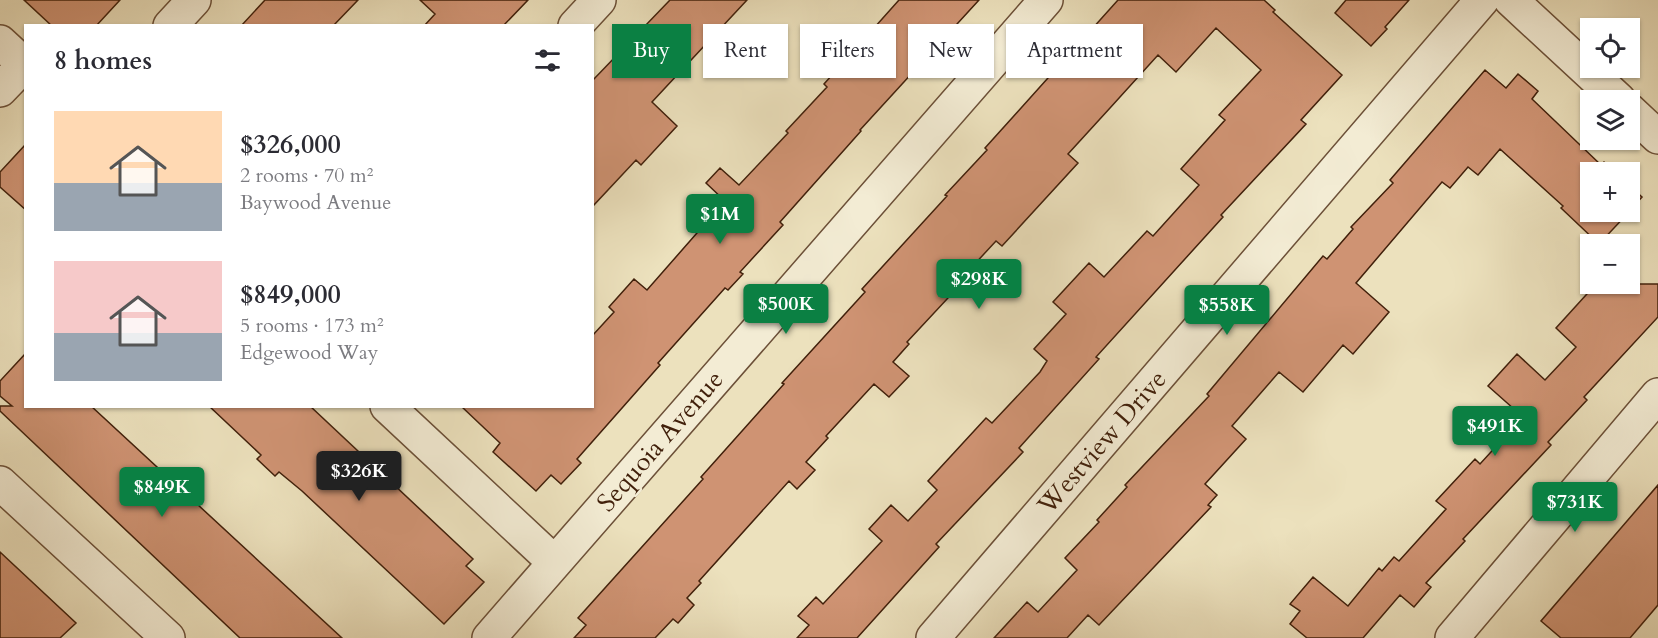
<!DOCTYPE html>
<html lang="en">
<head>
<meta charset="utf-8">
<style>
  :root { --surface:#fff; --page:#f7f7f7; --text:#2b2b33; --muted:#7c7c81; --accent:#0b8043 }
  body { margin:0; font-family:Cardo,serif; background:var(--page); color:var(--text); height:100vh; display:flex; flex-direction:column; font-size:22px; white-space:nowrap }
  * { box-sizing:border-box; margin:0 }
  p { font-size:20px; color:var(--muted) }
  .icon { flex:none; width:33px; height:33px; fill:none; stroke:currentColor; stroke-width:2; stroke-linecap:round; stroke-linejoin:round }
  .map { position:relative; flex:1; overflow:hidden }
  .details { position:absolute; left:24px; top:24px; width:570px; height:384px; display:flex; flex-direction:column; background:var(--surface); border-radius:0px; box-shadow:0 2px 4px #0004 }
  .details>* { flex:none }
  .guide { position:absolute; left:612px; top:24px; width:570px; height:54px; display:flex; gap:12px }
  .controls { position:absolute; left:1580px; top:18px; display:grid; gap:12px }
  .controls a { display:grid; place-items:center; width:60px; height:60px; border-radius:0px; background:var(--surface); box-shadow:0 2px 4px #0004; font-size:30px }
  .price { position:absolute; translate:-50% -51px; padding:0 14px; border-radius:6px; background:var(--accent); color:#fff; font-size:20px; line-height:39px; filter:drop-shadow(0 2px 3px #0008) }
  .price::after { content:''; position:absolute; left:50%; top:36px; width:18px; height:14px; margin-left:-9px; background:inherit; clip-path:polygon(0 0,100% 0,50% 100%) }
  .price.selected { background:#222; color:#fff }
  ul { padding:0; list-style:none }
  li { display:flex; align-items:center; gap:18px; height:150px; padding:0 30px }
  li span { display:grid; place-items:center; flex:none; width:168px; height:120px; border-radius:0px; color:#555 }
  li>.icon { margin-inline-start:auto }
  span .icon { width:72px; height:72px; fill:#fffc; stroke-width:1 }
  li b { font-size:26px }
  h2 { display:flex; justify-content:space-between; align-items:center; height:72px; padding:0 30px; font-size:26px }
  .pill { padding:0 21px; border-radius:0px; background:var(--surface); box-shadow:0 2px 4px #0004; font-size:21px; line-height:54px }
  .pill.selected { background:var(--accent); color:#fff }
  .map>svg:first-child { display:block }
  .building { fill:#cf9373; stroke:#41200b; stroke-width:1.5 }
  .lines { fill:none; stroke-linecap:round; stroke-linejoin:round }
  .minor-casing { stroke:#6c5038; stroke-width:36 }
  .minor { stroke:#f3ecd4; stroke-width:33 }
  .labels { text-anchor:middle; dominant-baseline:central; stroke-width:5; stroke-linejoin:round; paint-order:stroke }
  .street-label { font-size:26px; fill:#41200b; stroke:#f3ecd4 }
</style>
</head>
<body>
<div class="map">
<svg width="1658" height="638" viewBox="0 0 1658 638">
  <rect width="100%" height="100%" fill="#ece1bd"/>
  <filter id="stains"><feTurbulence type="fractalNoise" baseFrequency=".00333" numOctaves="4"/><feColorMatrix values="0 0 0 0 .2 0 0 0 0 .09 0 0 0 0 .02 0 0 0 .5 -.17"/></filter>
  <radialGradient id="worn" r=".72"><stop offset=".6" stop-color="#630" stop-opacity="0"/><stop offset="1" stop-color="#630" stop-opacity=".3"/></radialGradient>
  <path class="building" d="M24,0h96l-24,26h-44z
    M265,0h93l-25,26h-92z
    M420,0h108l-25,26h-79l11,-12z
    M670,0h77l-95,102 25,24 -36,39 -5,-5 -44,47v-126z
    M899,0h80l-119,130 1,1 -81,91 3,3 -43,47 3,2 -15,16 -3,-2 -67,75 2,2 -83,94 4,4 -20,21 -10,-9 -15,16 -43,-39 7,-9 -39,-37h131v-70l22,-24 -5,-5 25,-28 13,11 78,-89 -19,-18 14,-15 19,17 49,-52 -2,-2 41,-44 -3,-3z
    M1118,0h146l11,10 -2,2 69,63 -41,45 5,4 -85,91 2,2 -127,140 3,2 -80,89 4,4 -87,92 3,3 -82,91h-60l12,-13 -11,-9 18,-19 7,7 59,-63 -13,-12 22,-24 17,16 29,-31 -9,-9 58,-63 6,5 48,-51 7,-11 -13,-12 32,-35 -13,-12 36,-39 15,14 43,-46 6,5 46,-51 -18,-16 44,-49 -6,-5 42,-45 -45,-42 -40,44 -18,-17 -48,53 -42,46 10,9 -76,83 -6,-5 -50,54 2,3 -41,44 2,2 -16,18 16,14 -20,21 -15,-13 -48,52 2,2 -22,24 9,8 -18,19 -8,-8 -90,100 2,2 -14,15 7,7 -16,18 -5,-4 -18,19h-81l12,-13 -8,-7 125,-139 -2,-2 83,-93 -2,-1 83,-91 -3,-3 85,-93 -2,-1 42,-45 -2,-2z
    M1346,0h63l-24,27 2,2 -16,17 -36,-33z
    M1485,70l21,18 12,-14 20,17 -6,8 69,66 3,-3 11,10h-25v40h39l-30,32 -38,-36 2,-2 -63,-57 -22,26 -10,-8 -18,21 -8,-6 -86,101 33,29 -36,42 -10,-9 -40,47 -24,-20 -47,54 14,13 -41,45 12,11 -9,10 3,2 -112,118 -11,-10 -21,23h-73l33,-36 11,10 39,-42 -12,-12 34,-36 -2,-2 30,-33 -2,-2 84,-89 -2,-2 116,-138 4,3 26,-30 -2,-2 42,-44 -3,-3z
    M26,144v66l-26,-23v-15z
    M1629,185l13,12 -13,14z
    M1596,284h62v33l-74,80 3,3 -39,42 3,3 -88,94 2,2 -39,42 5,4 -17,20 -14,-12 -37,43h-56l-17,-14 10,-13 -10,-7 23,-27 35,29 31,-38 3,3 12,-14 5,4 47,-52 -10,-8 39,-42 5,5 43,-47 -35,-31 29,-32 28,26 31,-33 -20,-19z
    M26,353v53h65l251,232h-102l-240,-227v-5h12l-12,-10v-15z
    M209,406h101l163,153 -7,7 18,16 -40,42 -142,-133 -23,-19 -4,4 -18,-17 4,-4z
    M1658,485v120l-28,33h-69l-20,-17z
    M0,552l76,71 -16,15h-60z"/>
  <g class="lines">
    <defs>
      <path id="minor" d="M1511,0l108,100
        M170,26l24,-26
        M575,26l24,-26
        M0,42l26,24
        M0,90l24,-25
        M1629,110l29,27
        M387,406l167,156
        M0,483l168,155
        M489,638l557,-638
        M933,638l549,-638
        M1452,638l206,-243"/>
    </defs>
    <use href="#minor" class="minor-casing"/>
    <use href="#minor" class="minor"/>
  </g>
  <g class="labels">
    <g class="street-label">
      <text transform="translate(660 441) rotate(-49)">Sequoia Avenue</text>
      <text transform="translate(1102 442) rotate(-49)">Westview Drive</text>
    </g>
  </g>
  <rect width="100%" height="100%" filter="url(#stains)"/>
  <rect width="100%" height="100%" fill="url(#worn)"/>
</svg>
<div class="controls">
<a><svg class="icon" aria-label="locate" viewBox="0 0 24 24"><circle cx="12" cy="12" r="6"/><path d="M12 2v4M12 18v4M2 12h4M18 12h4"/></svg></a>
<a><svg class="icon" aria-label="layers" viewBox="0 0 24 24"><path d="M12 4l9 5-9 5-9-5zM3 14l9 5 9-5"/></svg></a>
<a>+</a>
<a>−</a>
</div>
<b class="price" style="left:720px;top:245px">$1M</b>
<b class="price" style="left:979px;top:310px">$298K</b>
<b class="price" style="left:786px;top:335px">$500K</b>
<b class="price" style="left:1227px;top:336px">$558K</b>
<b class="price" style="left:1495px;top:457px">$491K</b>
<b class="price selected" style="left:359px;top:502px">$326K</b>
<b class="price" style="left:162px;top:518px">$849K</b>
<b class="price" style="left:1575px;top:533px">$731K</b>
<div class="guide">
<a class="pill selected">Buy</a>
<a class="pill">Rent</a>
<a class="pill">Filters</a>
<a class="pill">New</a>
<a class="pill">Apartment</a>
</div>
<section class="details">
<h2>8 homes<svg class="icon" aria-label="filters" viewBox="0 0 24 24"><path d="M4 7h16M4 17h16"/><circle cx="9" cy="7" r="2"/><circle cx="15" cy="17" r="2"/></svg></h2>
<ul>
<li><span style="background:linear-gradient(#ffd9b3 60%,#9aa5b1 0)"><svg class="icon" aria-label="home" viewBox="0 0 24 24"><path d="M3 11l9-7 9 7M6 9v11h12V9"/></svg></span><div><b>$326,000</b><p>2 rooms · 70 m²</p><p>Baywood Avenue</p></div></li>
<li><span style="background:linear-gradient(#f6c9c9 60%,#9aa5b1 0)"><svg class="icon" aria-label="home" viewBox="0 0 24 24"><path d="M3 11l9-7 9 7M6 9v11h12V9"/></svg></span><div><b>$849,000</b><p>5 rooms · 173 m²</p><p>Edgewood Way</p></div></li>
</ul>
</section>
</div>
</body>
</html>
